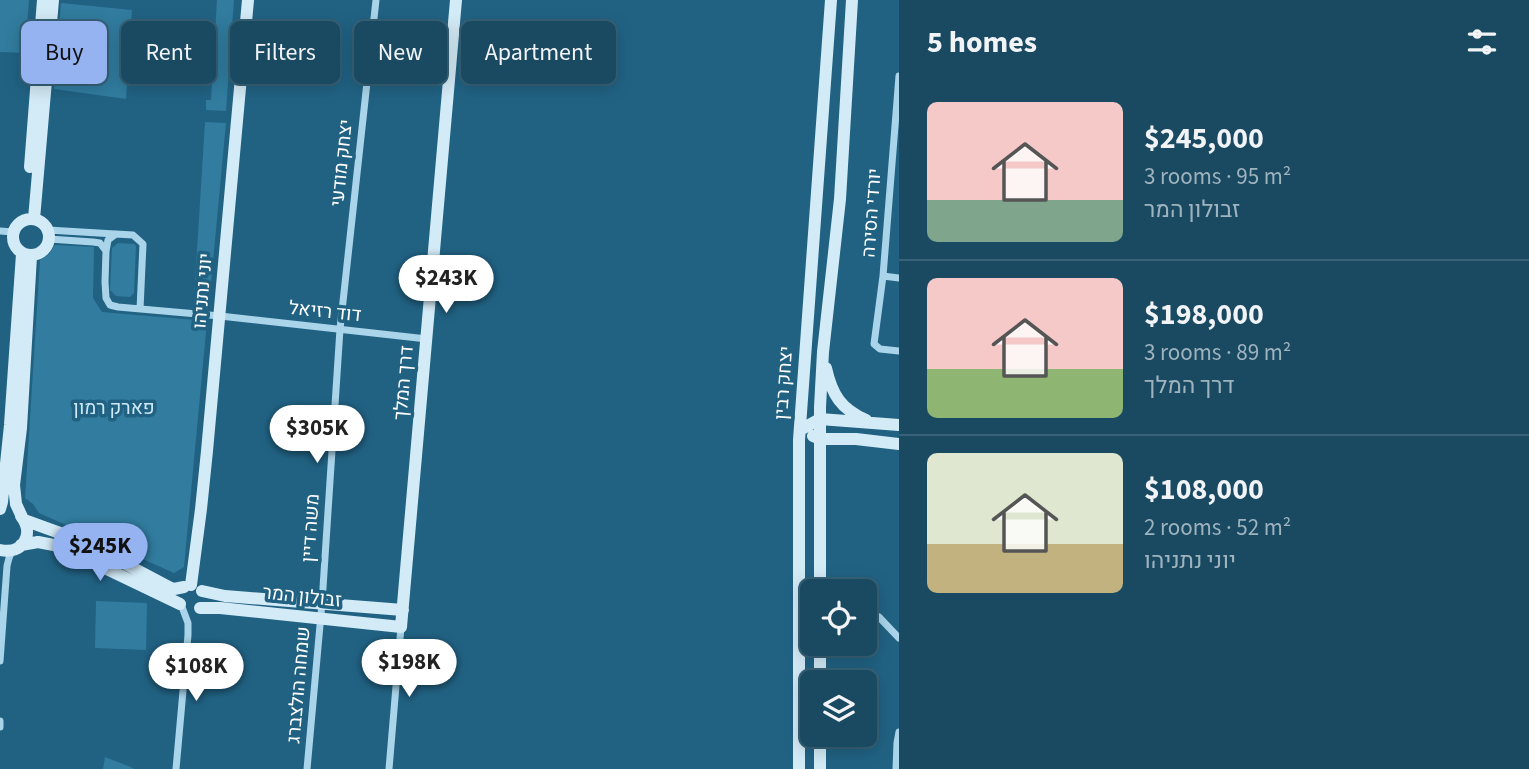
<!DOCTYPE html>
<html lang="en">
<head>
<meta charset="utf-8">
<style>
  :root { --surface:#194a62; --page:#225168; --text:#f1f3f6; --muted:#9fb3be; --line:#376277; --accent:#95b2f1 }
  body { margin:0; font-family:"Source Sans 3",Heebo,sans-serif; background:var(--page); color:var(--text); height:100vh; display:flex; flex-direction:column; font-size:26px; white-space:nowrap }
  * { box-sizing:border-box; margin:0 }
  p { font-size:23px; color:var(--muted) }
  .icon { flex:none; width:38px; height:38px; fill:none; stroke:currentColor; stroke-width:2; stroke-linecap:round; stroke-linejoin:round }
  .map { position:relative; flex:1; overflow:hidden }
  .sheet { display:flex; flex-direction:column; background:var(--surface); width:630px }
  .sheet>* { flex:none }
  .guide { position:absolute; left:21px; top:21px; width:665px; height:63px; display:flex; gap:14px }
  .controls { position:absolute; left:800px; top:579px; display:grid; gap:14px }
  .controls a { display:grid; place-items:center; width:77px; height:77px; border-radius:10px; background:var(--surface); box-shadow:0 4px 18px #0003,0 0 0 2px var(--line); font-size:35px }
  .price { position:absolute; translate:-50% -60px; padding:0 16px; border-radius:24px; background:#fff; color:#222; font-size:23px; line-height:46px; filter:drop-shadow(0 2px 4px #0008) }
  .price::after { content:''; position:absolute; left:50%; top:42px; width:21px; height:16px; margin-left:-10px; background:inherit; clip-path:polygon(0 0,100% 0,50% 100%) }
  .price.current { background:var(--accent); color:#111 }
  ul { padding:0; list-style:none }
  li { display:flex; align-items:center; gap:21px; height:175px; padding:0 28px }
  li+li { border-top:2px solid var(--line) }
  li span { display:grid; place-items:center; flex:none; width:196px; height:140px; border-radius:10px; color:#555 }
  li>.icon { margin-inline-start:auto }
  span .icon { width:84px; height:84px; fill:#fffc; stroke-width:1 }
  li b { font-size:30px }
  h2 { display:flex; justify-content:space-between; align-items:center; height:84px; padding:0 28px; font-size:30px }
  .pill { padding:0 24px; border-radius:10px; background:var(--surface); box-shadow:0 4px 18px #0003,0 0 0 2px var(--line); font-size:24px; line-height:63px }
  .pill.current { background:var(--accent); color:#111 }
  main { display:flex; flex:1; min-height:0 }
  .map>svg:first-child { display:block }
  .green { fill:#317c9f }
  .lines { fill:none; stroke-linecap:round; stroke-linejoin:round }
  .street { stroke:#a9d4e9; stroke-width:7 }
  .secondary { stroke:#d3ebf7; stroke-width:12 }
  .labels { text-anchor:middle; dominant-baseline:central; stroke-width:7; stroke-linejoin:round; paint-order:stroke }
  .street-label { font-size:19px; fill:#fff; stroke:#216283 }
  .park-label { font-size:19px; fill:#cde9f7; stroke:#216283 }
</style>
</head>
<body>
<main>
<div class="map">
<svg width="899" height="769" viewBox="0 0 899 769">
  <rect width="100%" height="100%" fill="#216283"/>
  <path class="green" d="M0,0h29l-4,53 -25,-1z
    M217,0h17l-8,111 -20,-1v-10h5z
    M61,3l71,7 -6,89 -72,-10z
    M205,122l21,1 -15,160 -5,12 -12,3z
    M118,243l16,1 2,2 -2,47 -4,4 -14,-1 -6,-6 2,-42z
    M55,245l39,2 -1,51 9,14 105,9 -23,246 -10,6 -135,-60 -6,-9 -8,-6 15,-238 9,-6z
    M96,601l51,2 -1,47 -51,-2z
    M105,757l26,10 3,2h-31z"/>
  <g class="lines">
    <path class="street" d="M899,76l-16,200 -9,68 6,5 19,2
      M48,230l67,4
      M0,231l13,1
      M49,239l44,3 7,1 6,8
      M883,276l16,2
      M140,309l3,-65 -10,-9 -17,-1 -8,6 -2,11 -1,31 1,16 4,7 8,2 102,9 207,23
      M879,617l20,21
      M0,661l7,-95 2,-8 3,-7
      M0,721v6
      M176,769l12,-134v-12l-6,-16
      M307,769l15,-166 18,-274 36,-329
      M389,769l12,-142
      M896,769l1,-26 2,-11"/>
    <path class="secondary" d="M30,167l13,-167
      M13 237a18 18 0 1 1 36 0a18 18 0 1 1-36 0Z
      M34,219l19,-219
      M826,368c6,27 15,41 40,52
      M800,430l20,-11 79,6
      M813,436l7,3h36l43,5
      M0,509l2,-7 8,-77 12,-171
      M22,517l-6,-13 -2,-19 7,-57 10,-172
      M24,520l58,21 87,46 5,2 10,-2
      M21,545l17,-3 21,4 121,58
      M0,550c23,5 35,-16 21,-34
      M191,585l10,-76 6,-58 41,-451
      M202,591l23,5 178,14
      M820,592v-185l3,-55 17,-153 12,-199
      M200,608h20l181,19 55,-627
      M820,682v-38
      M799,769v-329l32,-440
      M820,769v-34"/>
  </g>
  <g class="labels">
    <g class="street-label">
      <text transform="translate(342 163) rotate(-84)">יצחק מודעי</text>
      <text transform="translate(872 213) rotate(-86)">יורדי הסירה</text>
      <text transform="translate(203 291) rotate(-85)">יוני נתניהו</text>
      <text transform="translate(325 312) rotate(6)">דוד רזיאל</text>
      <text transform="translate(404 383) rotate(-85)">דרך המלך</text>
      <text transform="translate(784 383) rotate(-86)">יצחק רבין</text>
      <text transform="translate(311 528) rotate(-86)">משה דיין</text>
      <text transform="translate(302 597) rotate(6)">זבולון המר</text>
      <text transform="translate(299 685) rotate(-85)">שמחה הולצברג</text>
    </g>
    <g class="park-label">
      <text x="114" y="408">פארק רמון</text>
    </g>
  </g>
</svg>
<div class="controls">
<a><svg class="icon" aria-label="locate" viewBox="0 0 24 24"><circle cx="12" cy="12" r="6"/><path d="M12 2v4M12 18v4M2 12h4M18 12h4"/></svg></a>
<a><svg class="icon" aria-label="layers" viewBox="0 0 24 24"><path d="M12 4l9 5-9 5-9-5zM3 14l9 5 9-5"/></svg></a>
</div>
<b class="price" style="left:446px;top:315px">$243K</b>
<b class="price" style="left:317px;top:465px">$305K</b>
<b class="price current" style="left:100px;top:583px">$245K</b>
<b class="price" style="left:409px;top:699px">$198K</b>
<b class="price" style="left:196px;top:703px">$108K</b>
<div class="guide">
<a class="pill current">Buy</a>
<a class="pill">Rent</a>
<a class="pill">Filters</a>
<a class="pill">New</a>
<a class="pill">Apartment</a>
</div>
</div>
<section class="sheet">
<h2>5 homes<svg class="icon" aria-label="filters" viewBox="0 0 24 24"><path d="M4 7h16M4 17h16"/><circle cx="9" cy="7" r="2"/><circle cx="15" cy="17" r="2"/></svg></h2>
<ul>
<li><span style="background:linear-gradient(#f6c9c9 70%,#7fa58c 0)"><svg class="icon" aria-label="home" viewBox="0 0 24 24"><path d="M3 11l9-7 9 7M6 9v11h12V9"/></svg></span><div><b>$245,000</b><p>3 rooms · 95 m²</p><p>זבולון המר</p></div></li>
<li><span style="background:linear-gradient(#f6c9c9 65%,#8fb573 0)"><svg class="icon" aria-label="home" viewBox="0 0 24 24"><path d="M3 11l9-7 9 7M6 9v11h12V9"/></svg></span><div><b>$198,000</b><p>3 rooms · 89 m²</p><p>דרך המלך</p></div></li>
<li><span style="background:linear-gradient(#dfe7d0 65%,#c2b280 0)"><svg class="icon" aria-label="home" viewBox="0 0 24 24"><path d="M3 11l9-7 9 7M6 9v11h12V9"/></svg></span><div><b>$108,000</b><p>2 rooms · 52 m²</p><p>יוני נתניהו</p></div></li>
</ul>
</section>
</main>
</body>
</html>
